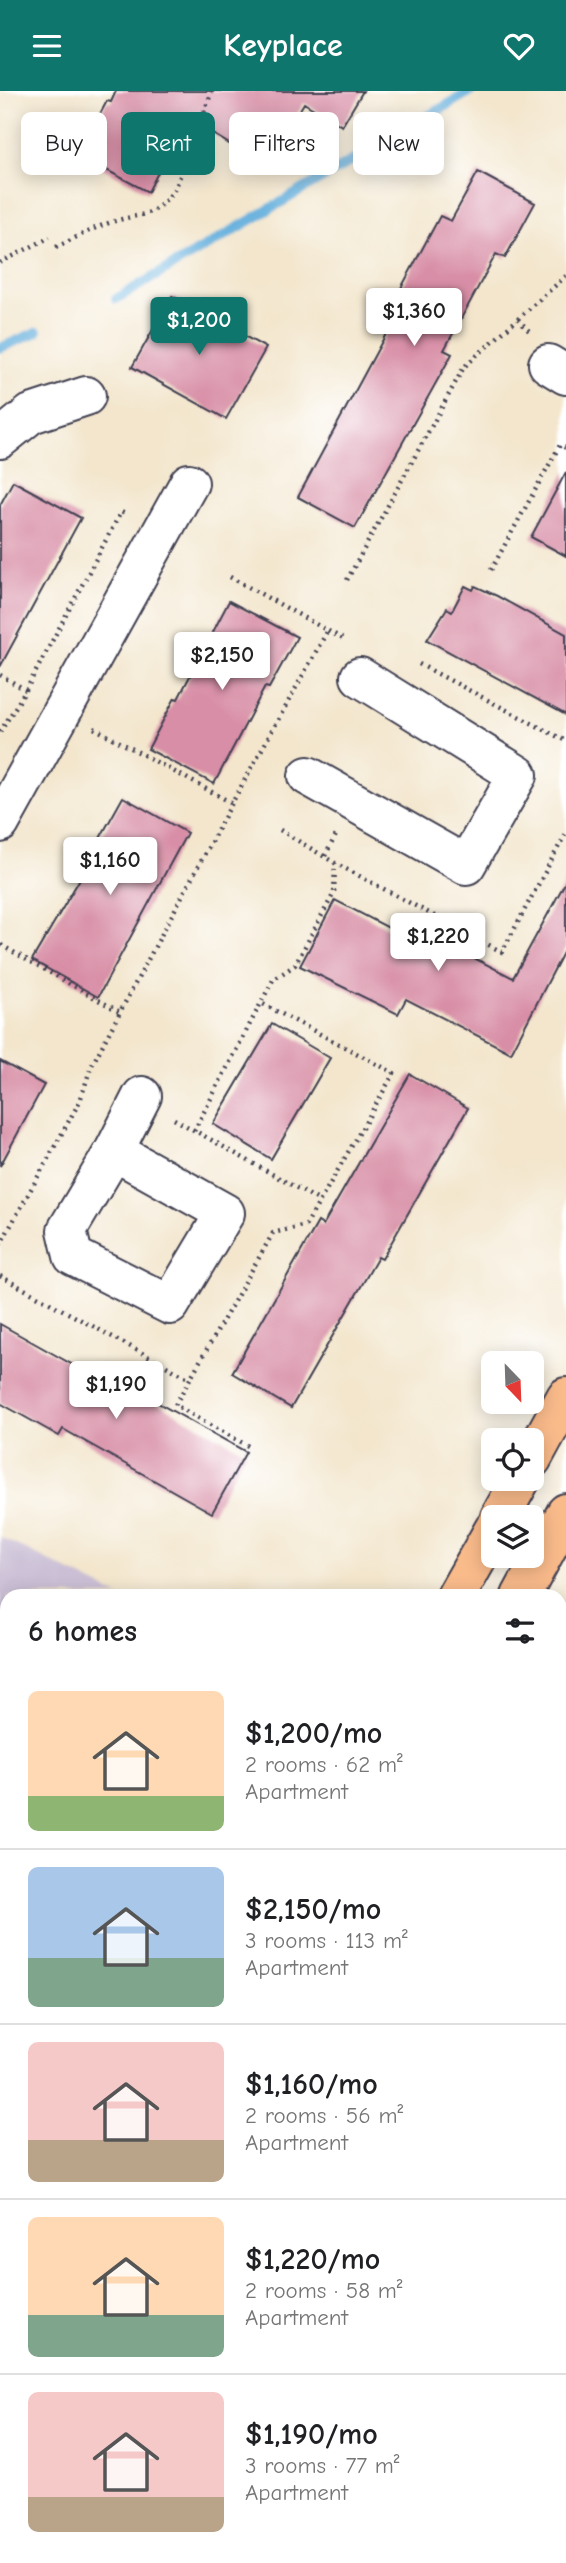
<!DOCTYPE html>
<html lang="en">
<head>
<meta charset="utf-8">
<style>
  :root { --surface:#fff; --page:#f2f2f2; --text:#202124; --muted:#757577; --line:#e0e0e0; --accent:#0f766e }
  body { margin:0; font-family:"Comic Neue",sans-serif; background:var(--page); color:var(--text); height:100vh; display:flex; flex-direction:column; font-size:26px; white-space:nowrap }
  * { box-sizing:border-box; margin:0 }
  p { font-size:23px; color:var(--muted) }
  .icon { flex:none; width:38px; height:38px; fill:none; stroke:currentColor; stroke-width:2; stroke-linecap:round; stroke-linejoin:round }
  .map { position:relative; flex:1; overflow:hidden }
  .panel { position:absolute; left:0px; top:1498px; width:567px; height:975px; display:flex; flex-direction:column; background:var(--surface); border-radius:21px 21px 0 0; box-shadow:0 4px 18px #0003 }
  .panel>* { flex:none }
  .hud { position:absolute; left:21px; top:21px; width:525px; height:63px; display:flex; gap:14px }
  .needle { width:46px; rotate:157deg }
  .buttons { position:absolute; left:481px; top:1260px; display:grid; gap:14px }
  .buttons a { display:grid; place-items:center; width:63px; height:63px; border-radius:10px; background:var(--surface); box-shadow:0 4px 18px #0003; font-size:35px }
  .price { position:absolute; translate:-50% -60px; padding:0 16px; border-radius:7px; background:#fff; color:#222; font-size:23px; line-height:46px; filter:drop-shadow(0 2px 4px #0008) }
  .price::after { content:''; position:absolute; left:50%; top:42px; width:21px; height:16px; margin-left:-10px; background:inherit; clip-path:polygon(0 0,100% 0,50% 100%) }
  .price.on { background:var(--accent); color:#fff }
  ul { padding:0; list-style:none }
  li { display:flex; align-items:center; gap:21px; height:175px; padding:0 28px }
  li+li { border-top:2px solid var(--line) }
  li span { display:grid; place-items:center; flex:none; width:196px; height:140px; border-radius:10px; color:#555 }
  li>.icon { margin-inline-start:auto }
  span .icon { width:84px; height:84px; fill:#fffc; stroke-width:1 }
  li b { font-size:30px }
  h2 { display:flex; justify-content:space-between; align-items:center; height:84px; padding:0 28px; font-size:30px }
  .chip { padding:0 24px; border-radius:10px; background:var(--surface); box-shadow:0 4px 18px #0003; font-size:24px; line-height:63px }
  .chip.on { background:var(--accent); color:#fff }
  header { display:flex; justify-content:space-between; align-items:center; height:91px; padding:0 28px; background:var(--accent); color:#fff; font-size:32px; font-weight:800 }
  .map>svg:first-child { display:block }
  .built { fill:#ebd1eb }
  .industrial { fill:#cbbfd5 }
  .lines { fill:none; stroke-linecap:round; stroke-linejoin:round }
  .stream { stroke:#64afdc; stroke-width:10 }
  .building { fill:#d88ea6 }
  .minor-casing { stroke:#413f51; stroke-width:42 }
  .major-casing { stroke:#413f51; stroke-width:42 }
  .path { stroke:#413f51; stroke-width:4.5; stroke-dasharray:2 5; stroke-linecap:butt }
  .minor { stroke:#fff; stroke-width:38 }
  .major { stroke:#fabb8b; stroke-width:38 }
  .rail { stroke:#22223b; stroke-width:5 }
</style>
</head>
<body>
<header><svg class="icon" aria-label="menu" viewBox="0 0 24 24"><path d="M4 6h16M4 12h16M4 18h16"/></svg>Keyplace<svg class="icon" aria-label="heart" viewBox="0 0 24 24"><path d="M12 20l-8-8c-3-5 5-10 8-4 3-6 11-1 8 4z"/></svg></header>
<div class="map">
<svg width="566" height="2472" viewBox="0 0 566 2472">
  <rect width="100%" height="100%" fill="#fff"/>
  <filter id="ink" filterUnits="userSpaceOnUse"><feTurbulence type="fractalNoise" baseFrequency=".0143" numOctaves="2"/><feDisplacementMap in="SourceGraphic" scale="14" xChannelSelector="R" yChannelSelector="G"/><feConvolveMatrix kernelMatrix="1 2 1 2 8 2 1 2 1" color-interpolation-filters="sRGB"/></filter>
  <filter id="wash" filterUnits="userSpaceOnUse"><feTurbulence type="fractalNoise" baseFrequency=".00686" numOctaves="4" result="noise"/><feDisplacementMap in="SourceGraphic" scale="28" xChannelSelector="R" yChannelSelector="G"/><feGaussianBlur stdDeviation="1.57" result="paint"/><feColorMatrix in="noise" values="0 0 0 0 0 0 0 0 0 0 0 0 0 0 0 0 0 1.4 0 .05"/><feComposite in="paint" operator="in"/></filter>
  <g filter="url(#wash)">
    <rect width="100%" height="100%" fill="#f3e6cd"/>
    <path class="built" d="M109,2466h189l13,6h-205z"/>
    <path class="industrial" d="M0,1446l119,59h-112v610l-7,-4z"/>
    <g class="lines">
      <path class="stream" d="M116,208l355,-208
        M0,257l37,-16"/>
    </g>
    <g id="blocks">
      <path class="building" d="M116,0h247l-21,35 -38,-23 -38,63 -80,-48 -38,74 -70,-37 29,-54 4,1z
        M478,81l57,31 -30,55 -9,-4 -52,96 8,4 -97,174 -57,-31 95,-176 -7,-5 54,-100 11,5z
        M172,205l94,52 -40,71 -94,-52z
        M566,381v84l-35,-19z
        M13,390l68,37 -81,149v-162z
        M465,495l8,4 2,-4 22,10 69,38v81l-139,-75 20,-32 5,3z
        M229,510l68,36 -28,51 -4,-1 -51,97 -66,-35 27,-51 3,1z
        M123,706l64,36 -89,164 -66,-37 65,-110 -3,-1z
        M566,790v66l-55,106 -105,-54 -8,15 -98,-48 35,-66 98,51 6,-11 74,38z
        M272,933l58,34 -59,101 -58,-35z
        M0,970l44,24 -44,81z
        M410,983l58,34 -86,151 -4,-2 -87,151 -59,-35 86,-151 5,3z
        M0,1233l91,51 4,-7 151,84 -34,61 -149,-84 -4,7 -59,-33z"/>
    </g>
  </g>
  <g filter="url(#ink)">
    <use href="#blocks" fill-opacity="0" stroke="#413f51" stroke-width="2"/>
    <g class="lines">
      <defs>
        <path id="minor" d="M548,273l18,11
          M0,348l31,-25 55,-18
          M308,685l158,89 52,-90 -158,-98
          M0,732l189,-340
          M114,1060l111,62 -55,92 -97,-49 -6,-26 47,-79 28,-55"/>
        <path id="major" d="M532,1368l34,-62
          M500,1426l21,-38
          M456,1505l38,-67
          M521,1505l45,-83
          M0,2345l7,-13
          M8,2472l3,-6"/>
      </defs>
      <use href="#minor" class="minor-casing"/>
      <use href="#major" class="major-casing"/>
      <path class="path" d="M56,156c16,-7 33,-17 50,-23 35,-13 46,-2 70,-37l36,-96
        M0,172l50,-26
        M518,228l11,12
        M491,479l69,-125 6,3
        M230,486l113,62
        M347,489l117,-213 102,-91
        M419,573l147,77
        M0,584l26,15
        M94,637l138,75
        M0,641l26,-42 95,-178 6,3
        M280,739l55,33 167,89 64,-119
        M325,765l11,-21
        M1,854l119,67
        M174,1028l146,82
        M194,1040l79,-151 22,-15 39,-72 1,-30
        M0,1154l80,-144 11,-34 29,-55 112,-209 96,-173
        M0,1185l190,103
        M248,1355l-73,-41 98,-172 33,-8 88,-152 -133,-70"/>
      <use href="#minor" class="minor"/>
      <use href="#major" class="major"/>
      <path class="rail" d="M0,2159l7,4
        M0,2189l7,3
        M560,2433l6,3
        M560,2460l6,3"/>
    </g>
  </g>
</svg>
<div class="buttons">
<a><svg class="needle" viewBox="-14 -14 28 28"><path d="M0-13l5 13h-10z" fill="#e53935"/><path d="M0 13l5-13h-10z" fill="#757577"/></svg></a>
<a><svg class="icon" aria-label="locate" viewBox="0 0 24 24"><circle cx="12" cy="12" r="6"/><path d="M12 2v4M12 18v4M2 12h4M18 12h4"/></svg></a>
<a><svg class="icon" aria-label="layers" viewBox="0 0 24 24"><path d="M12 4l9 5-9 5-9-5zM3 14l9 5 9-5"/></svg></a>
</div>
<b class="price" style="left:414px;top:257px">$1,360</b>
<b class="price on" style="left:199px;top:266px">$1,200</b>
<b class="price" style="left:222px;top:601px">$2,150</b>
<b class="price" style="left:110px;top:806px">$1,160</b>
<b class="price" style="left:438px;top:882px">$1,220</b>
<b class="price" style="left:116px;top:1330px">$1,190</b>
<div class="hud">
<a class="chip">Buy</a>
<a class="chip on">Rent</a>
<a class="chip">Filters</a>
<a class="chip">New</a>
</div>
<section class="panel">
<h2>6 homes<svg class="icon" aria-label="filters" viewBox="0 0 24 24"><path d="M4 7h16M4 17h16"/><circle cx="9" cy="7" r="2"/><circle cx="15" cy="17" r="2"/></svg></h2>
<ul>
<li><span style="background:linear-gradient(#ffd9b3 75%,#8fb573 0)"><svg class="icon" aria-label="home" viewBox="0 0 24 24"><path d="M3 11l9-7 9 7M6 9v11h12V9"/></svg></span><div><b>$1,200/mo</b><p>2 rooms · 62 m²</p><p>Apartment</p></div></li>
<li><span style="background:linear-gradient(#a9c7e8 65%,#7fa58c 0)"><svg class="icon" aria-label="home" viewBox="0 0 24 24"><path d="M3 11l9-7 9 7M6 9v11h12V9"/></svg></span><div><b>$2,150/mo</b><p>3 rooms · 113 m²</p><p>Apartment</p></div></li>
<li><span style="background:linear-gradient(#f6c9c9 70%,#b9a48a 0)"><svg class="icon" aria-label="home" viewBox="0 0 24 24"><path d="M3 11l9-7 9 7M6 9v11h12V9"/></svg></span><div><b>$1,160/mo</b><p>2 rooms · 56 m²</p><p>Apartment</p></div></li>
<li><span style="background:linear-gradient(#ffd9b3 70%,#7fa58c 0)"><svg class="icon" aria-label="home" viewBox="0 0 24 24"><path d="M3 11l9-7 9 7M6 9v11h12V9"/></svg></span><div><b>$1,220/mo</b><p>2 rooms · 58 m²</p><p>Apartment</p></div></li>
<li><span style="background:linear-gradient(#f6c9c9 75%,#b9a48a 0)"><svg class="icon" aria-label="home" viewBox="0 0 24 24"><path d="M3 11l9-7 9 7M6 9v11h12V9"/></svg></span><div><b>$1,190/mo</b><p>3 rooms · 77 m²</p><p>Apartment</p></div></li>
</ul>
</section>
</div>
</body>
</html>
